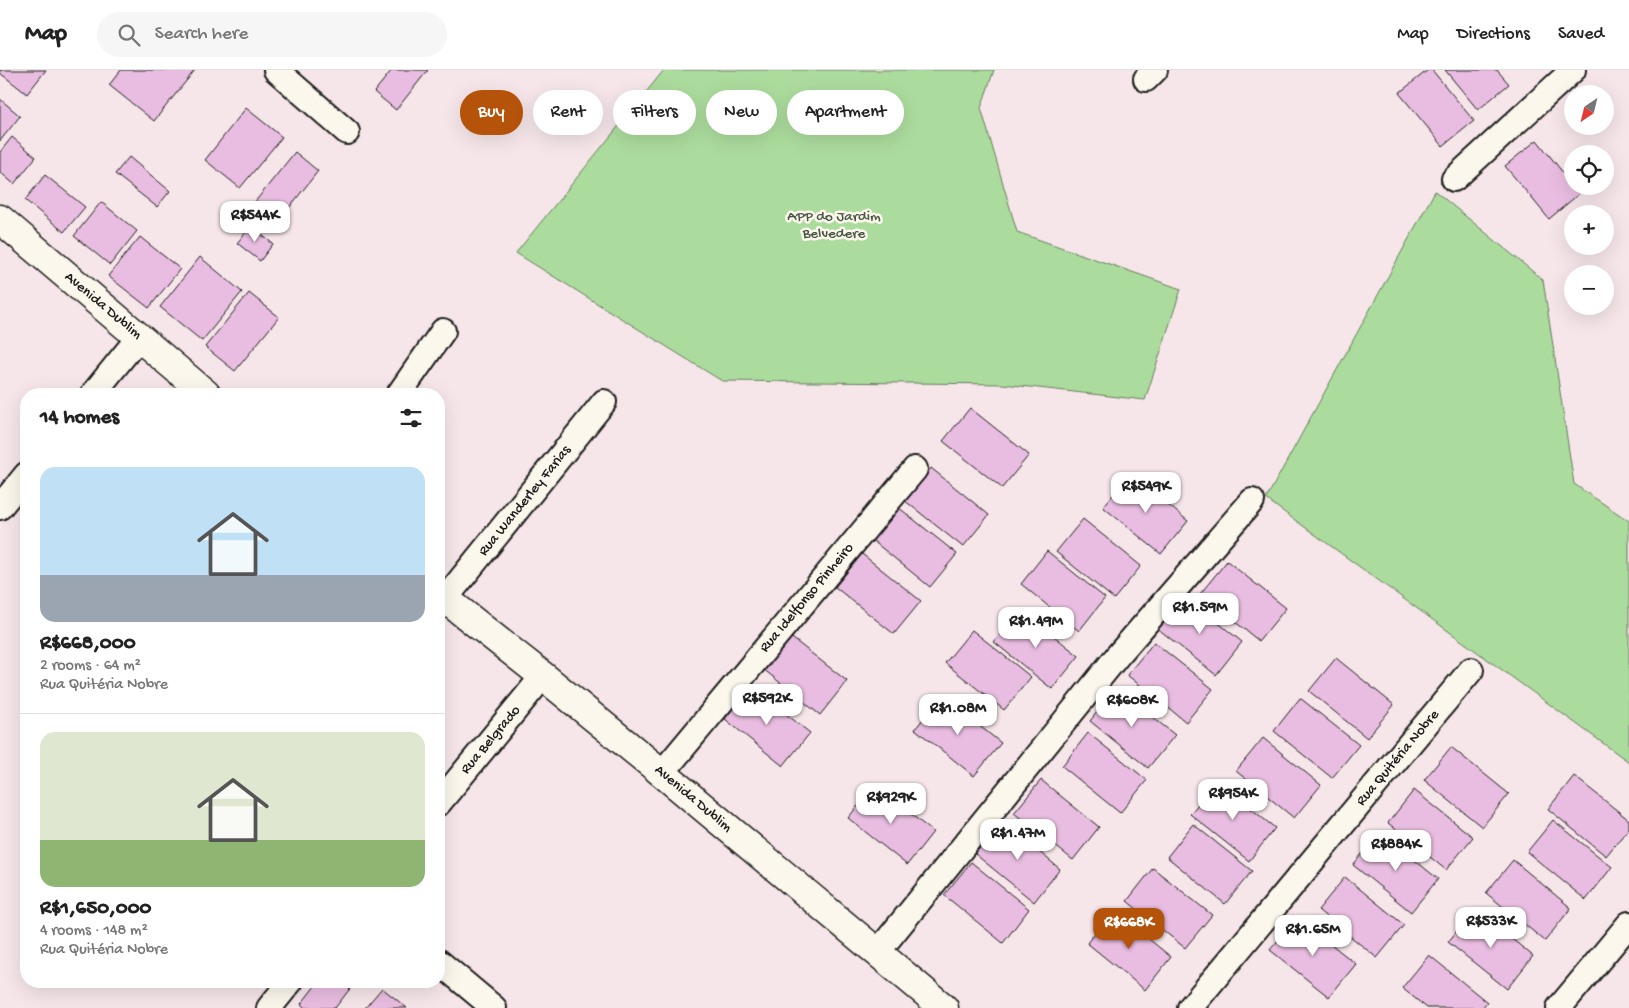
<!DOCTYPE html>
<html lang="en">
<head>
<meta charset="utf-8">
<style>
  :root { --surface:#fff; --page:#f6f6f6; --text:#222; --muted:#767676; --line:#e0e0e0; --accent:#b45309 }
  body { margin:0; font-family:"Gochi Hand",sans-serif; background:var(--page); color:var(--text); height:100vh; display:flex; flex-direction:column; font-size:19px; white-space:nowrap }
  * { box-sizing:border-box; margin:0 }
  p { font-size:16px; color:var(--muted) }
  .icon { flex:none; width:28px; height:28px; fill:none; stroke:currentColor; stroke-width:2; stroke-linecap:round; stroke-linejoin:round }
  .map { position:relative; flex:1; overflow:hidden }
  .details { position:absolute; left:20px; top:318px; width:425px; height:600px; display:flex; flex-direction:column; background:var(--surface); border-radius:20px; box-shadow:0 5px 20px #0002 }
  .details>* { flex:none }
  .hud { position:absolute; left:460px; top:20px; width:475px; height:45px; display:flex; gap:10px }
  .needle { width:32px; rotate:215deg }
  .controls { position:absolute; left:1564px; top:15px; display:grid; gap:10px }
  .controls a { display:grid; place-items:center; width:50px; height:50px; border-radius:50%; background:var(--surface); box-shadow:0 5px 20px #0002; font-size:25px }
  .price { position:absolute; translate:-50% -42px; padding:0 11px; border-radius:10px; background:#fff; color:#222; font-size:16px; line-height:32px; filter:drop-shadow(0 1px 2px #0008) }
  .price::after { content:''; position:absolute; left:50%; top:30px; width:15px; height:11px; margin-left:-8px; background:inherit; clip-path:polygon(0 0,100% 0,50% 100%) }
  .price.selected { background:var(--accent); color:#fff }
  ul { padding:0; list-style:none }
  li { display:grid; align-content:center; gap:10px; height:265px; padding:0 20px }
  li+li { border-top:1px solid var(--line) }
  li span { display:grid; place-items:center; height:155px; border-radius:15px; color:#555 }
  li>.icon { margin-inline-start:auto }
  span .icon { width:90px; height:90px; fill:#fffc; stroke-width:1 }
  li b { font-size:21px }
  h2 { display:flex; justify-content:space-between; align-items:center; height:60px; padding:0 20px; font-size:21px }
  .chip { padding:0 18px; border-radius:22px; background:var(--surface); box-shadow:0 5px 20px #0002; font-size:18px; line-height:45px }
  .chip.selected { background:var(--accent); color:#fff }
  header { display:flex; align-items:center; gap:30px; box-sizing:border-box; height:70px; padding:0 25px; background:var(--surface); border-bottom:1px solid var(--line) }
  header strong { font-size:24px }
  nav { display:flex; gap:28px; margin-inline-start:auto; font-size:18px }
  .search { width:350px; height:45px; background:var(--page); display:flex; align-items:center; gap:12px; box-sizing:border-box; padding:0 18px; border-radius:28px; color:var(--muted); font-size:19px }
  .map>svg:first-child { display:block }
  .green { fill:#acdc9d; stroke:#647c5c }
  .building { fill:#e9bde1; stroke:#1c1c1c }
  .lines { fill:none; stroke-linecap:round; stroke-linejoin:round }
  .minor-casing { stroke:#1c1c1c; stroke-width:28 }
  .tertiary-casing { stroke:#1c1c1c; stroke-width:31 }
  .minor { stroke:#fbf7ec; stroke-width:24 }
  .tertiary { stroke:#fbf7ec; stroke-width:28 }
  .labels { text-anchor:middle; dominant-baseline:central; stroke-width:5; stroke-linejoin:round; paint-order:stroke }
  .park-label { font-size:15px; fill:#475643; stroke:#fbf7ec }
  .street-label { font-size:15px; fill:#1c1c1c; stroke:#fbf7ec }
</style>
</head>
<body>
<header>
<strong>Map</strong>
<div class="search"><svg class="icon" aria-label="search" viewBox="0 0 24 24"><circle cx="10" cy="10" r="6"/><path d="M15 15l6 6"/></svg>Search here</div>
<nav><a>Map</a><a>Directions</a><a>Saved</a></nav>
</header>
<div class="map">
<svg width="1629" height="938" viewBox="0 0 1629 938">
  <rect width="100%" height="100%" fill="#f6e6e9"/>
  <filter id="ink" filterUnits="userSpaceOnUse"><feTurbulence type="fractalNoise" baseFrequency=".02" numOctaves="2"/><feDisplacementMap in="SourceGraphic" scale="10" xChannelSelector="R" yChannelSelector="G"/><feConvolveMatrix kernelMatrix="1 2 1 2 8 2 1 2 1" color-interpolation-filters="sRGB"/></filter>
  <g filter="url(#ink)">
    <path class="green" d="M664,0h330l-13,38 36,124 164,57 -36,111 -142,-16 -281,-3 -206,-128z
      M1435,121l108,89 31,204 55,37v241l-363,-263z"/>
    <path class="building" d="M0,0h46l-19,24 -27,-21z
      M121,0h74l-41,51 -45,-36z
      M392,0h36l-32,40 -22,-18z
      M1428,0h4l42,51 -31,25 -44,-53z
      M1445,0h52l12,14 -31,26z
      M0,29l20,17 -20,25z
      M246,38l36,29 -42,51 -35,-28z
      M12,67l24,20 -22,27 -14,-12v-20z
      M1537,70l35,44v2h3l5,7 -31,26 -44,-53z
      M295,82l23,19 -40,51 -24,-19z
      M129,87l41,34 -13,16 -42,-33z
      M45,105l40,32 -21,25 -39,-32z
      M101,132l36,29 -27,34 -36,-29z
      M251,156l22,18 -13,17 -23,-18z
      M140,167l40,32 -31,39 -41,-32z
      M200,187l42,35 -40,49 -42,-34z
      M249,223l30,24 -44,54 -30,-24z
      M970,338l59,47 -27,33 -59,-47z
      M931,398l58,47 -26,32 -59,-47z
      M1130,404l58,47 -27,33 -58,-47z
      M898,437l59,47 -27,33 -58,-47z
      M1083,449l58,47 -27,33 -58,-47z
      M1047,481l58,47 -26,33 -58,-47z
      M862,484l59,47 -27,33 -59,-47z
      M1227,491l59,47 -27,33 -59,-47z
      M1184,525l58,47 -26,33 -59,-47z
      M1020,539l59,47 -27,33 -58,-47z
      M972,560l59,47 -27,33 -59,-47z
      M788,565l59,46 -27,34 -58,-47z
      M1154,572l59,47 -27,33 -59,-47z
      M1336,588l58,47 -27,33 -58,-47z
      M751,616l59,47 -27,33 -58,-47z
      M1116,618l59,47 -27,33 -58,-47z
      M942,626l59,47 -27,33 -59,-47z
      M1300,628l59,47 -27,33 -58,-47z
      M1088,663l59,47 -27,33 -58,-47z
      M1263,668l58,47 -27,33 -58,-47z
      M1451,677l58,47 -27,33 -58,-47z
      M1574,706l55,44v8l-23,28 -58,-47z
      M1041,710l58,47 -26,33 -59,-47z
      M1217,711l58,47 -26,33 -59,-47z
      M875,715l58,47 -26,33 -59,-47z
      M1414,720l59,47 -27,33 -58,-47z
      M1553,750l59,47 -26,33 -59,-48z
      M1002,751l58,48 -26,33 -59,-48z
      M1193,754l59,47 -27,33 -58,-47z
      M1380,762l58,47 -27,33 -58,-47z
      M1513,790l58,48 -26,33 -59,-48z
      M971,792l58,47 -26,34 -59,-48z
      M1153,798l59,47 -27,33 -58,-47z
      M1345,807l59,48 -27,33 -59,-48z
      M1475,839l58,47 -26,33 -59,-47z
      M1113,840l58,47 -26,33 -58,-47z
      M1297,847l59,47 -27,33 -59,-47z
      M1429,885l58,47 -5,6h-55l-25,-20z
      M319,911h37l-21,27h-30l-4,-4z
      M382,918l25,20h-42z"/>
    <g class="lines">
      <defs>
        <path id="minor" d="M276,0l71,62
          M1146,9l9,-9
          M1454,109l119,-109
          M93,324l46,-57
          M399,324l44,-63
          M0,437l26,-32
          M445,529l159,-197
          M662,703l253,-304
          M439,733l104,-127
          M877,883l242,-299 133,-153
          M439,892l55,46
          M269,938l22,-27
          M1190,938l281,-338
          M1559,938l70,-84"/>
        <path id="tertiary" d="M0,149l206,175
          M439,524l104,82 119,97 282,235"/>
      </defs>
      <use href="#minor" class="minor-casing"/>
      <use href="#tertiary" class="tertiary-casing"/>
      <use href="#minor" class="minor"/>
      <use href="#tertiary" class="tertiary"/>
    </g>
  </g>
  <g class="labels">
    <g class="park-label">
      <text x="834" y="147">APP do Jardim<tspan x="834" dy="17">Belvedere</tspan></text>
    </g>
    <g class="street-label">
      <text transform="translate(103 236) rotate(40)">Avenida Dublim</text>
      <text transform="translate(525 431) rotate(-51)">Rua Wanderley Farias</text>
      <text transform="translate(807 528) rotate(-50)">Rua Idelfonso Pinheiro</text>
      <text transform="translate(491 670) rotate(-50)">Rua Belgrado</text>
      <text transform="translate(1398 688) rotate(-50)">Rua Quitéria Nobre</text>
      <text transform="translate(693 729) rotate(40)">Avenida Dublim</text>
    </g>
  </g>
</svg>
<div class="controls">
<a><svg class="needle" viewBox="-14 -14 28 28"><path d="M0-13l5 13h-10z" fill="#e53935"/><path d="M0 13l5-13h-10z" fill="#767676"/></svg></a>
<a><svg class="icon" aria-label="locate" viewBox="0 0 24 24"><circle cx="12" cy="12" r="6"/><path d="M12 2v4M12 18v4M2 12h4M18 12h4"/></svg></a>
<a>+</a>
<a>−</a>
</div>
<b class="price" style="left:255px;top:173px">R$544K</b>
<b class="price" style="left:1146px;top:444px">R$549K</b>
<b class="price" style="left:1200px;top:565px">R$1.59M</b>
<b class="price" style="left:1036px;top:579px">R$1.49M</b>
<b class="price" style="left:767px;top:656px">R$592K</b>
<b class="price" style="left:1132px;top:658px">R$608K</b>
<b class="price" style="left:958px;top:666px">R$1.08M</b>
<b class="price" style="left:1233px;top:751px">R$954K</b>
<b class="price" style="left:891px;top:755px">R$929K</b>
<b class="price" style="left:1018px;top:791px">R$1.47M</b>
<b class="price" style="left:1396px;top:802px">R$884K</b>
<b class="price" style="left:1491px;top:879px">R$533K</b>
<b class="price selected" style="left:1129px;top:880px">R$668K</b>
<b class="price" style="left:1313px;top:887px">R$1.65M</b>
<div class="hud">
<a class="chip selected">Buy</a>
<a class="chip">Rent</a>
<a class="chip">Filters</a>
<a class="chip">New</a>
<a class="chip">Apartment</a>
</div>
<section class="details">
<h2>14 homes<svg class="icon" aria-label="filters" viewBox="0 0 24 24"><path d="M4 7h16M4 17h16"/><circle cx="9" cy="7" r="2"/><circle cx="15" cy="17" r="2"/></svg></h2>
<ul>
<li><span style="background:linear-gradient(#bfe0f5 70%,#9aa5b1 0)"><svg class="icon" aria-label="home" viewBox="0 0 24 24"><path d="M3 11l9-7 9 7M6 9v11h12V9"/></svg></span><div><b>R$668,000</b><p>2 rooms · 64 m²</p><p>Rua Quitéria Nobre</p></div></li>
<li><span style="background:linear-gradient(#dfe7d0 70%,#8fb573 0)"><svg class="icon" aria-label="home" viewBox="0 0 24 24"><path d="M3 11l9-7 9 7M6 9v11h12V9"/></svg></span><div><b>R$1,650,000</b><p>4 rooms · 148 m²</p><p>Rua Quitéria Nobre</p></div></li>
</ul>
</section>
</div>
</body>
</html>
